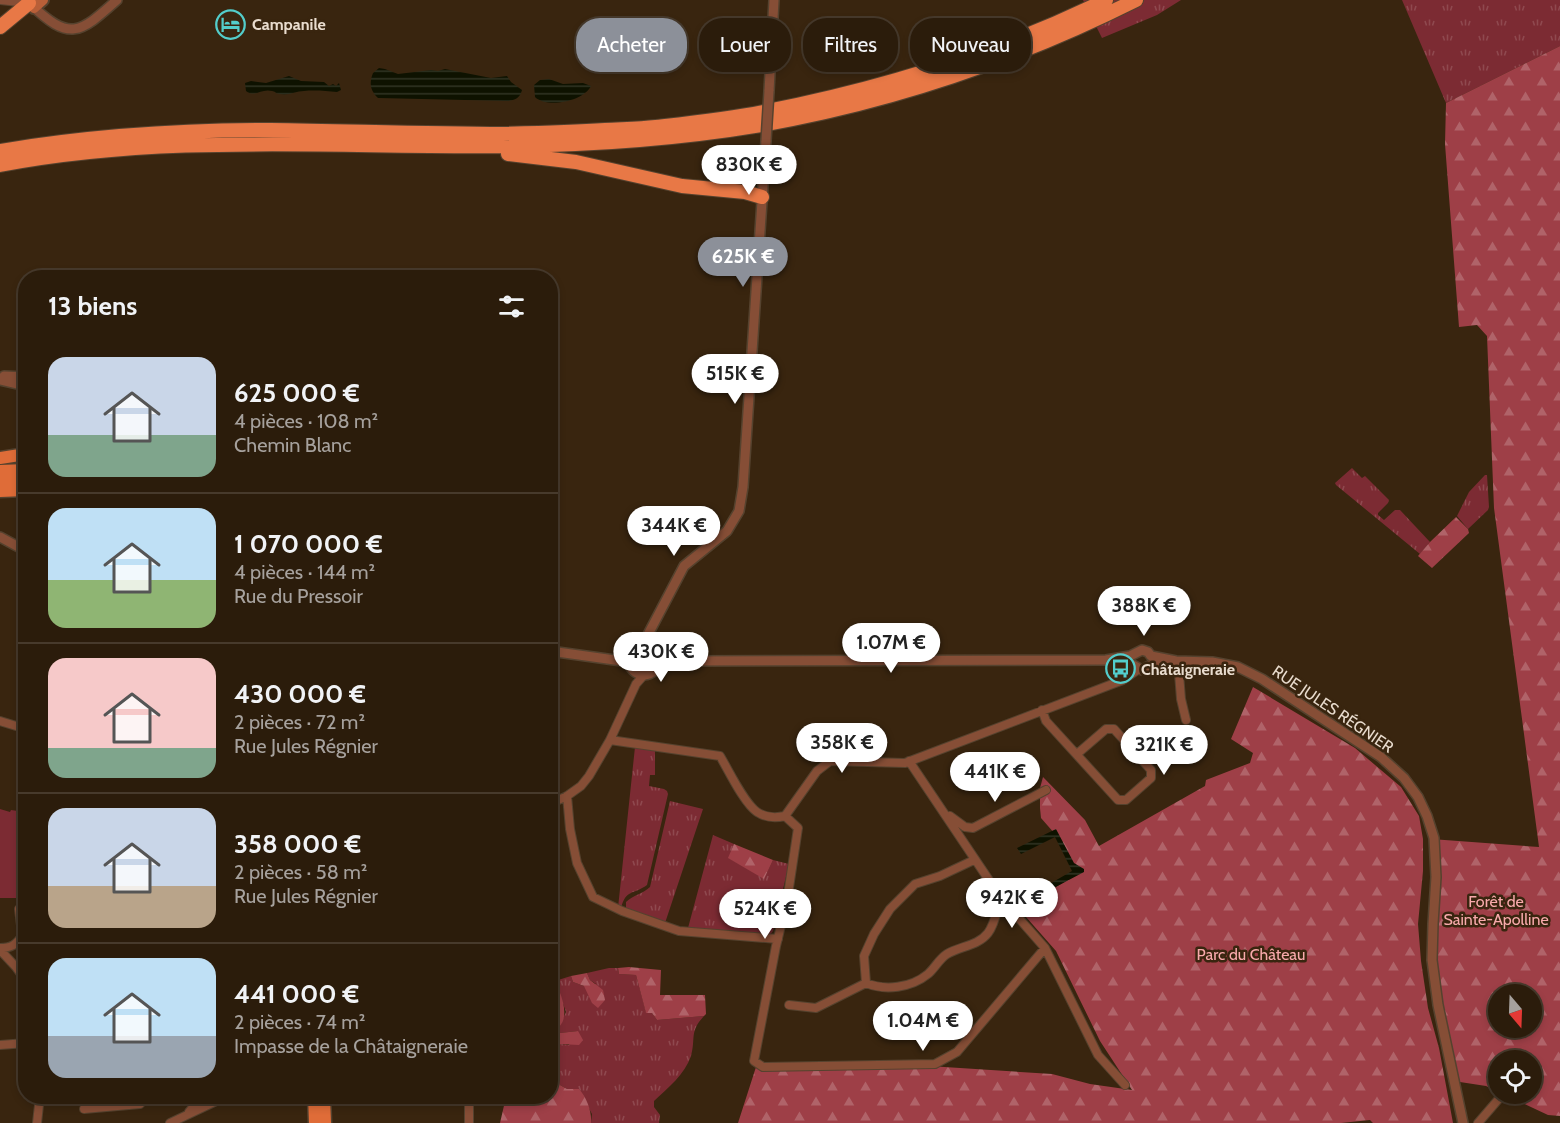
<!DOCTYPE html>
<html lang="fr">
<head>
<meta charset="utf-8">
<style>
  :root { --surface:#2b1c0b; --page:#372919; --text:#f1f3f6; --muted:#a6a19d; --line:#473a2c; --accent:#8c9099 }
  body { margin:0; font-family:Cabin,sans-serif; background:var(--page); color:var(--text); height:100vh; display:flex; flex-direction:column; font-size:22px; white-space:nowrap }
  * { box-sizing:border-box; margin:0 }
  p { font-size:20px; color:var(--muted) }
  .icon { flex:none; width:33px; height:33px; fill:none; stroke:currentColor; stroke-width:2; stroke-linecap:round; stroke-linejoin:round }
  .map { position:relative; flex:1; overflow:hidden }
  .sheet { position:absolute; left:18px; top:270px; width:540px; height:834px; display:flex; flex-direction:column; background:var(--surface); border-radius:24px; box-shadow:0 3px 9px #0003,0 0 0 2px var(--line) }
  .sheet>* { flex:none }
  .guide { position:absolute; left:576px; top:18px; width:570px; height:54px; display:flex; gap:12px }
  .needle { width:39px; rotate:161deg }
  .controls { position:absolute; left:1488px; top:984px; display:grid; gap:12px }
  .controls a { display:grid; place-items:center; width:54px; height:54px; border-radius:50%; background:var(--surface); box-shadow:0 3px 9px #0003,0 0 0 2px var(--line); font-size:30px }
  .price { position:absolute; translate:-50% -51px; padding:0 14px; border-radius:21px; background:#fff; color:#222; font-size:20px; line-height:39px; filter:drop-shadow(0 2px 3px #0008) }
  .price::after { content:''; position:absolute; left:50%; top:36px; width:18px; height:14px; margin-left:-9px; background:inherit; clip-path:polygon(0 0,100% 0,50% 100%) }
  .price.on { background:var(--accent); color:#fff }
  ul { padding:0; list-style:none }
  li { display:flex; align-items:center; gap:18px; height:150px; padding:0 30px }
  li+li { border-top:2px solid var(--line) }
  li span { display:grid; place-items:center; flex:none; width:168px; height:120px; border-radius:18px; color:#555 }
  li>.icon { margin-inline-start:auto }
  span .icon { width:72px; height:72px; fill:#fffc; stroke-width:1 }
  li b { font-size:26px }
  h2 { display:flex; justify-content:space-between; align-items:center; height:72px; padding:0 30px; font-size:26px }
  .tag { padding:0 21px; border-radius:24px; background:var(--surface); box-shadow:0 3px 9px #0003,0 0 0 2px var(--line); font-size:21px; line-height:54px }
  .tag.on { background:var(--accent); color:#fff }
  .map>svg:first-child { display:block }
  .grass { fill:url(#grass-tufts) }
  .forest { fill:url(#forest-firs); fill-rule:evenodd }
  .pitch { fill:#7c2b33 }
  .water { fill:url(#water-rules) }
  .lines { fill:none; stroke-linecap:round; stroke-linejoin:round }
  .minor-casing { stroke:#55422e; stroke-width:10 }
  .tertiary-casing { stroke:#55422e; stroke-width:12 }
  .secondary-casing { stroke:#55422e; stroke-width:14 }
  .primary-casing { stroke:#55422e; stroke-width:15 }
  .trunk-casing { stroke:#55422e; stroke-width:16 }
  .minor { stroke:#864e36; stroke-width:8 }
  .tertiary { stroke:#864e36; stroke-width:9 }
  .secondary { stroke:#b85f38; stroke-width:10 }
  .primary { stroke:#df6c38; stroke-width:12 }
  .trunk { stroke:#e87846; stroke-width:14 }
  .tertiary-bridge-casing { stroke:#55422e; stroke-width:12; stroke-linecap:butt }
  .tertiary-bridge { stroke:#864e36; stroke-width:9 }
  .labels { text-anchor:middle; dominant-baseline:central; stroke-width:5; stroke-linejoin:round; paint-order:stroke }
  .poi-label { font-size:16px; font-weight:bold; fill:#e9dcce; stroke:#39250f; text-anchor:start }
  .street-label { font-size:16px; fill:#e9dcce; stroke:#39250f }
  .park-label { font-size:16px; fill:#f9aaac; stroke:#39250f }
</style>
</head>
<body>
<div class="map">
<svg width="1560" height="1123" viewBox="0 0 1560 1123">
  <defs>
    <pattern id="grass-tufts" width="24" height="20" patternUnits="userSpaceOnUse" patternTransform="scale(1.5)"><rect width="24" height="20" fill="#7c2b33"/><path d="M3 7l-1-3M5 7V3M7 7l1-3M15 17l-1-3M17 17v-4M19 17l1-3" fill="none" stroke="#8f494f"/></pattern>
    <pattern id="forest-firs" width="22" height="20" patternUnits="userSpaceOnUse" patternTransform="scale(1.5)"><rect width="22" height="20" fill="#9e3f47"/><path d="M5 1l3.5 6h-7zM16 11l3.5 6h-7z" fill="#b06369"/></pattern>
    <pattern id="water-rules" width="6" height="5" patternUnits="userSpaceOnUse" patternTransform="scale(1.5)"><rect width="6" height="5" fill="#0e1200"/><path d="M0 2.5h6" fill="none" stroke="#313424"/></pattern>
  </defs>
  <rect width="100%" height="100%" fill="#39250f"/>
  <path class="grass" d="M1083,0h98l-24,15 -55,23z
    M1402,0h158v46l-114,57z
    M1352,468l10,10 3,-2 24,24 -1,3 -10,10v2l6,5 11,-10h5l30,32 -10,12 -84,-69 -1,-2z
    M1485,475h2l2,32 -1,3 -20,19 -11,-13 12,-24z
    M635,747l20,3v25h-5l-1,11 15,3 3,2 1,3 -21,91c-14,10 -21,4 -26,23h-3z
    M670,801l33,8 -38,114 -39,-13v-8c7,-7 17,-8 24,-15z
    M713,835l21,9 -5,14 35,20 9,-18 16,4 -16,67 -4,5 -81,-8z
    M609,968h9l1,6 17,1 10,37 6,1 5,7 47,-4c-15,16 -8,22 -13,40 -6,18 -23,32 -37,45v6l6,8 -1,8h-68l1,-9 -13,-24 -12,-1 -7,-4 -5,-23 1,-12 5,-6 8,1 9,-14 -18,2 -1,-6 7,-15 -11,-31 16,-5 2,6 11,4 12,-2 -6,-4 -3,-7z"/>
  <path class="forest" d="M1560,46v1070l-12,-1 -45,-21h29v-34h-34v32l-12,-6 -26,-4 -23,-91 -6,-152 108,8 -45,-339 -7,-172 -10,-11 -18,2 -14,-183 1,-41zM1498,994h34v34h-34z
    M1456,517l12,12 1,4 -37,35 -14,-12 12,-14z
    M1253,687l102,61 46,39 18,29 4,23v32l-5,53 3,37 7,47 11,40 14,75h-80l-3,-3 -29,3h-603l18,-56 5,3 168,-4 123,8 38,10 42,6 -32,-49 -44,-90 -37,-42 57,-34 -21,-41 -14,-16 -1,-10v-20l3,-11 42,43 14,26 106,-60 1,-6 44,-17 3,-10 -22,-14z
    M734,844l39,16 -9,19 -36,-21z
    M629,967l32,3 -1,25h45l1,19 -2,2 -47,4 -5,-7h-6l-10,-38 -17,-1 -1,-6z
    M551,973c7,14 21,41 8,54l1,6 18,-2 5,9 -4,5 -18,-1 -5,6 -1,12 5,23 7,4h12c8,9 13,23 12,34h-91l6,-26 44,-1z
    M587,973l3,7 13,10 2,10 -7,8 -6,-5 -8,-17 -11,-4 -2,-6z"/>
  <path class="pitch" d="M0,809l10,3 1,-2 14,2v86h-25z"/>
  <path class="water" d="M379,68l6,1 13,5 33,-4 7,1 7,-2 46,9 16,-2 4,6 11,8c-2,8 -7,10 -14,11l-130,-3c-8,-8 -9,-15 -5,-25z
    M289,76l12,5 23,1 5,4 4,-2 3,2 3,-3 2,7 -4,2c-11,-1 -22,-2 -33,-1 -8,0 -16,5 -24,3 -9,-1 0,-1 -8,-3 -11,-3 -17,7 -26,0l-1,-8 6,-2 15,2z
    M549,79l14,5 20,-1 8,3c-7,15 -44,23 -56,11l-1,-12 6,-5z
    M1056,829l18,34 10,6v3l-36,19 -2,-5 26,-15 -17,-34 -34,17 -4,-6z"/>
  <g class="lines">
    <defs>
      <path id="minor" d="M0,0l27,3
        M1178,661l3,38 5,21
        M1042,710l4,11 72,79h8l25,-22v-8l-37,-41h-8l-29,25
        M0,721l26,8
        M610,740l110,16c9,15 24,47 37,56 9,6 19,6 28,4l32,-45 13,-10 75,2 218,-83 16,-11
        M830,761l8,-14 10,-8
        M909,761l92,137 44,50 53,107 27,30
        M567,796l3,33 7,34 16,34 29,14 57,20 99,8
        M550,804l17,-8 14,-10 8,-10 21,-36 26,-56 8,-9
        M785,816l13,12 -11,73 -11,45 -22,115 9,6 172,-3 22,-12 88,-104
        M950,816l15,11 8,1 73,-38
        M19,909l7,58
        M0,948c11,0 16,-3 22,-12
        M0,950l16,17 10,14
        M866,983l-2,-27 10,-22 16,-25 25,-25 25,-8 34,-16
        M789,1005l27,3 50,-25c19,8 45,5 62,-9 7,-6 11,-15 19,-20 13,-8 31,-8 41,-21 7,-9 9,-24 13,-35
        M0,1045l26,-2
        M84,1109l56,-5 7,-8
        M189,1112l13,-16
        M37,1123l2,-18 -1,-9
        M170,1123l57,-27
        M469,1123v-27
        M1478,1123l25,-29"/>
      <path id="tertiary" d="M29,3c41,39 50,31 88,-3
        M769,91l5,-91
        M4,376l22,1
        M0,380l26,6
        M0,537l26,14
        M643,644l41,-78 43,-35 12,-20 4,-24 23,-346
        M629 660a15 15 0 1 1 30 0a15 15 0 1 1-30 0Z
        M550,651l79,11
        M1114,663l17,1 11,6 9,-5 21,-2
        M659,664l18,-3 429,-1 24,-4 12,-6 6,2 3,4 25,5 36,1 26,5 24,12 119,78 23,21 14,19 9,19 7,22 2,39 -3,47 -1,36 6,45 25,118"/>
      <path id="secondary" d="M34,8l9,-8"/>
      <path id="primary" d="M0,458l26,-4
        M0,471l26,-1
        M0,481l26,-2
        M0,491l26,-1
        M314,1096l1,27
        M324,1096l1,27"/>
      <path id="trunk" d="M0,27l29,-24
        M0,151c89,-15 180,-21 271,-21 77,1 155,4 232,4 34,-1 68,-2 102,-4 17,-1 34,-1 51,-3 35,-4 72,-8 107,-15 118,-23 235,-59 343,-112
        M508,154l68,8 106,24 63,6 17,5
        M0,165c167,-32 338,-17 506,-19 85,-1 171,-7 255,-21 131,-23 257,-66 375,-125"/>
    </defs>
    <use href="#minor" class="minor-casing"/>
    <use href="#tertiary" class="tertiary-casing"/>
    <use href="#secondary" class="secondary-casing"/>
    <use href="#primary" class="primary-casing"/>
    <use href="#trunk" class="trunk-casing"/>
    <use href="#minor" class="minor"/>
    <use href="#tertiary" class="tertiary"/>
    <use href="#secondary" class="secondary"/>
    <use href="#primary" class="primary"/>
    <use href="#trunk" class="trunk"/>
    <defs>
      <path id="tertiary-bridge" d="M766,141l3,-50"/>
    </defs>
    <use href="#tertiary-bridge" class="tertiary-bridge-casing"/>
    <use href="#tertiary-bridge" class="tertiary-bridge"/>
  </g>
  <defs>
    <symbol id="hotel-ring" viewBox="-11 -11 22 22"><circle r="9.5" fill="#39250f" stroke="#53cdcb" stroke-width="1.5"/><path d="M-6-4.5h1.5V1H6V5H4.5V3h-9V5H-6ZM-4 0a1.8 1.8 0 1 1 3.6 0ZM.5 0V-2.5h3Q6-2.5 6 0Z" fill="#53cdcb"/></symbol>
    <symbol id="bus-ring" viewBox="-11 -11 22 22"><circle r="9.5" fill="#39250f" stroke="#53cdcb" stroke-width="1.5"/><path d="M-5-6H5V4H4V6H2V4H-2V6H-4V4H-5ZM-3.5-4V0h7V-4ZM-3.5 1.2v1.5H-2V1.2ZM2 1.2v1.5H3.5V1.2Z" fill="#53cdcb"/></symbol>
  </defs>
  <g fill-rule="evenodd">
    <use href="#hotel-ring" x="214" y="8" width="33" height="33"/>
    <use href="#bus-ring" x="1104" y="652" width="33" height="33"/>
  </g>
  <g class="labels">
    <g class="poi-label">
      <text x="252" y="24">Campanile</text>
      <text x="1141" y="669">Châtaigneraie</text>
    </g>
    <g class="street-label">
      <text transform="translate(1333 709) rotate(34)">RUE JULES RÉGNIER</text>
    </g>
    <g class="park-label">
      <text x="1496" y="901">Forêt de<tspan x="1496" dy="18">Sainte-Apolline</tspan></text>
      <text x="1251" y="954">Parc du Château</text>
    </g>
  </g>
</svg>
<div class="controls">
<a><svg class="needle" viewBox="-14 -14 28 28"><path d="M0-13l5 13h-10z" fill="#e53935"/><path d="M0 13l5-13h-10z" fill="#a6a19d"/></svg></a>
<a><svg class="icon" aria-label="locate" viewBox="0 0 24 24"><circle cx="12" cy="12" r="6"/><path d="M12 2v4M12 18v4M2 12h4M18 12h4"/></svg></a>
</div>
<b class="price" style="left:749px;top:196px">830K €</b>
<b class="price on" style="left:743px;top:288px">625K €</b>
<b class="price" style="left:735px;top:405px">515K €</b>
<b class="price" style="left:674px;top:557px">344K €</b>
<b class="price" style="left:1144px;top:637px">388K €</b>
<b class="price" style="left:891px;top:674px">1.07M €</b>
<b class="price" style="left:661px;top:683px">430K €</b>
<b class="price" style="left:842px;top:774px">358K €</b>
<b class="price" style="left:1164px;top:776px">321K €</b>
<b class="price" style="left:995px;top:803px">441K €</b>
<b class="price" style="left:1012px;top:929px">942K €</b>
<b class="price" style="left:765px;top:940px">524K €</b>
<b class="price" style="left:923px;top:1052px">1.04M €</b>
<div class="guide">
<a class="tag on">Acheter</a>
<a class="tag">Louer</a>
<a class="tag">Filtres</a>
<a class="tag">Nouveau</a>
</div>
<section class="sheet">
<h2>13 biens<svg class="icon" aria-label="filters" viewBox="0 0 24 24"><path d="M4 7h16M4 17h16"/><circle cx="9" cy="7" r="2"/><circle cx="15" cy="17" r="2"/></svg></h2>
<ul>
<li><span style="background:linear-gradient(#c9d6e8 65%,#7fa58c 0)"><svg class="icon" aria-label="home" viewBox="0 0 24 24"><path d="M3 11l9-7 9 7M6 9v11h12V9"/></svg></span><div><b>625 000 €</b><p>4 pièces · 108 m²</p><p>Chemin Blanc</p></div></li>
<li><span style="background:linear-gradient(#bfe0f5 60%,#8fb573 0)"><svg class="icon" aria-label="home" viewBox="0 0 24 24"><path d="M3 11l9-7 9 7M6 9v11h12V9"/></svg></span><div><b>1 070 000 €</b><p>4 pièces · 144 m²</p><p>Rue du Pressoir</p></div></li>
<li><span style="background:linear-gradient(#f6c9c9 75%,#7fa58c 0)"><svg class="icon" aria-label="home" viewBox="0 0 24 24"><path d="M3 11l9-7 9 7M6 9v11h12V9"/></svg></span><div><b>430 000 €</b><p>2 pièces · 72 m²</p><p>Rue Jules Régnier</p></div></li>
<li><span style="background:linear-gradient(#c9d6e8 65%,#b9a48a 0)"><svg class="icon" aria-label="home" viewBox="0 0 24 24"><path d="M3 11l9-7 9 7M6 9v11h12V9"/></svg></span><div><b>358 000 €</b><p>2 pièces · 58 m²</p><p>Rue Jules Régnier</p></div></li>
<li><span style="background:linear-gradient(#bfe0f5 65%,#9aa5b1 0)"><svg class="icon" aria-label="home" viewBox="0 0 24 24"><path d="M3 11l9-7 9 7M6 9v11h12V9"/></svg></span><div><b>441 000 €</b><p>2 pièces · 74 m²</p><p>Impasse de la Châtaigneraie</p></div></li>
</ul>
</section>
</div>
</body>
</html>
